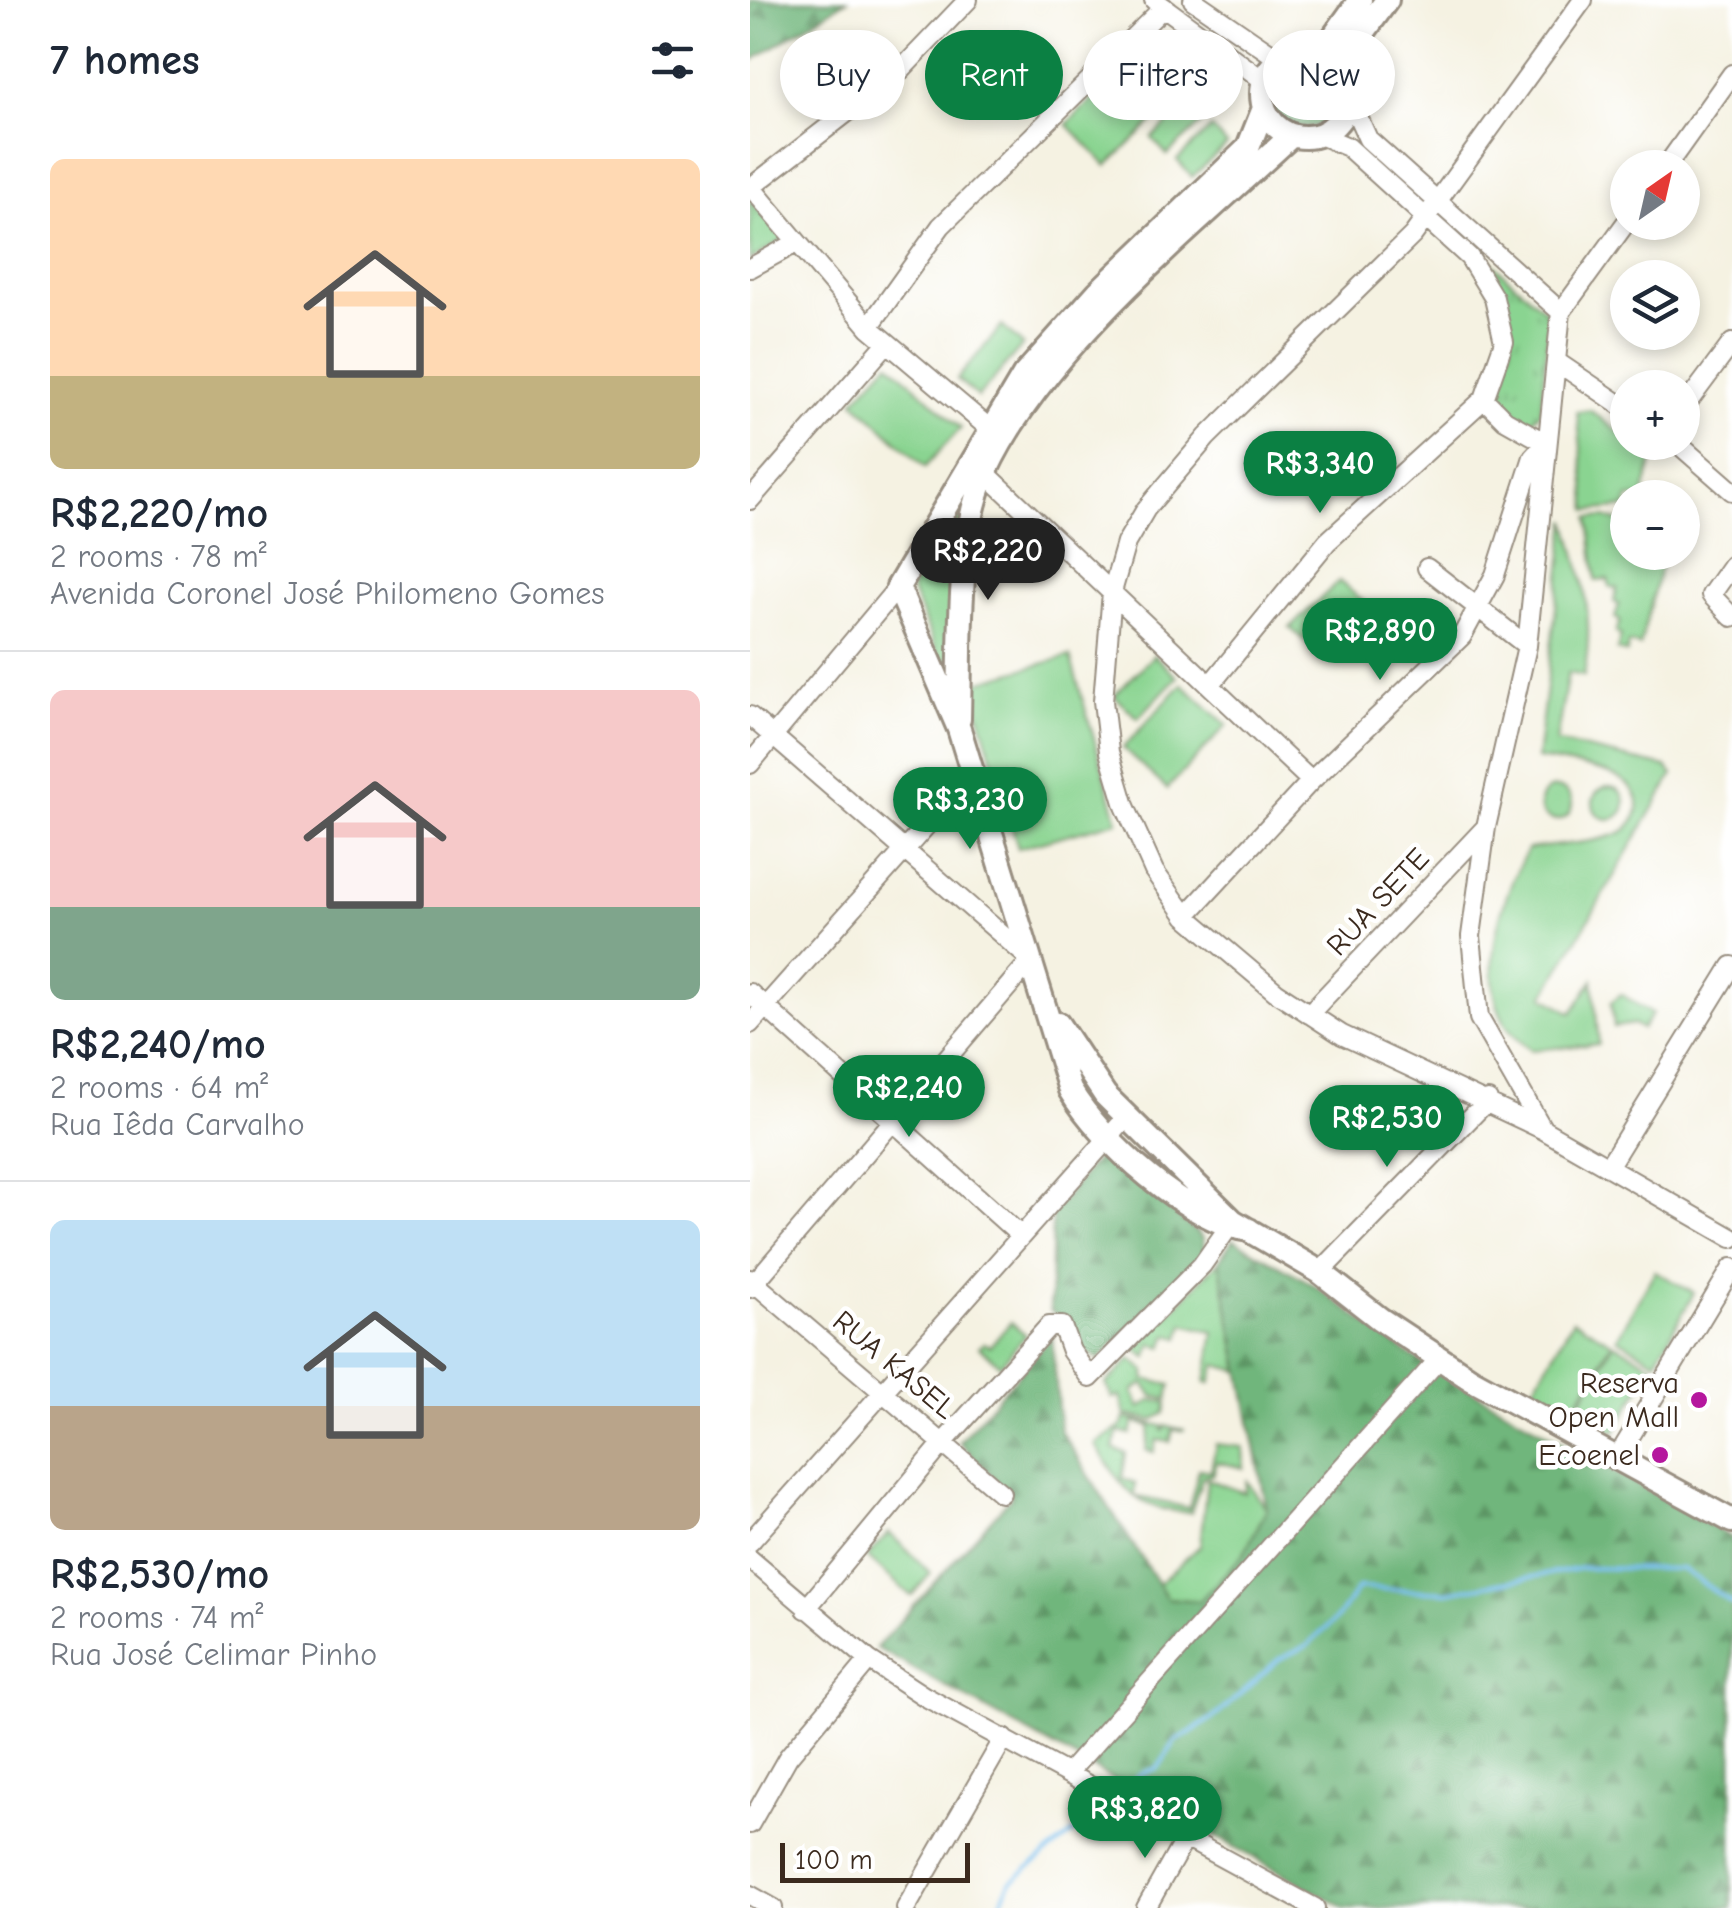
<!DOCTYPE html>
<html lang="en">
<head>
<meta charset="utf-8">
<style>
  :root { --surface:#fff; --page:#f6f6f7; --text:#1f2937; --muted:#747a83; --line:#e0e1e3; --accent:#0b8043 }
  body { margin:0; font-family:"Comic Neue",sans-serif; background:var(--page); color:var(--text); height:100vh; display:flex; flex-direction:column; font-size:38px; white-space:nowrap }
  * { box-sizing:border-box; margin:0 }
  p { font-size:32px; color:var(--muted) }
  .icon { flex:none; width:55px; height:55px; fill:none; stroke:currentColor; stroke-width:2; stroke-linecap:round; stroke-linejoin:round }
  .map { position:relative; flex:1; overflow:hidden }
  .panel { display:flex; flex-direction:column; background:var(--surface); width:750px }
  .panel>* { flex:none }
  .banner { position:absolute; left:30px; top:30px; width:800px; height:90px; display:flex; gap:20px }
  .needle { width:65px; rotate:34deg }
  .buttons { position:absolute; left:860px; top:150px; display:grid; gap:20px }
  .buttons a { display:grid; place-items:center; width:90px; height:90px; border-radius:50%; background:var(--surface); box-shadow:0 5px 15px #0003; font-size:50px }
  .scale { position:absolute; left:30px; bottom:25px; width:190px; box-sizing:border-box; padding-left:10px; border:5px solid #3b2a1e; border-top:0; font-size:28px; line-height:35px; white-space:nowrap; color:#3b2a1e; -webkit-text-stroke:8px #fff; paint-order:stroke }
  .price { position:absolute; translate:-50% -85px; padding:0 22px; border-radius:35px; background:var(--accent); color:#fff; font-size:32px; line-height:65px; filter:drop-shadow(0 2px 5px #0008) }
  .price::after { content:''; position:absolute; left:50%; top:60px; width:30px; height:22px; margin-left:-15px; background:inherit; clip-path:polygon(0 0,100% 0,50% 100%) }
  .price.active { background:#222; color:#fff }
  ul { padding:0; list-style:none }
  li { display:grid; align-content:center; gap:20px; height:530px; padding:0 50px }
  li+li { border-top:2px solid var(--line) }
  li span { display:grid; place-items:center; height:310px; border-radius:15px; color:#555 }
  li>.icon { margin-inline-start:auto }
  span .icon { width:180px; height:180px; fill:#fffc; stroke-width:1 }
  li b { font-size:42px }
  h2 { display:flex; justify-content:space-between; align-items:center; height:120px; padding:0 50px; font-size:42px }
  .chip { padding:0 35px; border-radius:45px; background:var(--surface); box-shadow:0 5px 15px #0003; font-size:35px; line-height:90px }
  .chip.active { background:var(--accent); color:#fff }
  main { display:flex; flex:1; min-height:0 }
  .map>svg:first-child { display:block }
  .grass { fill:#8ad491; stroke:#627f58; stroke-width:2.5 }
  .forest { fill:url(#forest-firs); stroke:#55704c; stroke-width:2.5 }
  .park { fill:url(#park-tufts); stroke:#627f58; stroke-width:2.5 }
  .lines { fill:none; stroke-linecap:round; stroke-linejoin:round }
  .stream { stroke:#75beee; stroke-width:4 }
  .minor-casing { stroke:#988e80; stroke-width:22 }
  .major-casing { stroke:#988e80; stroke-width:28 }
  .minor { stroke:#fff; stroke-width:18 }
  .major { stroke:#fff; stroke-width:22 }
  .poi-dot { fill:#b5179e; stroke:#fff; stroke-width:4 }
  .labels { text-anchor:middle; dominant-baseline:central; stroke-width:9; stroke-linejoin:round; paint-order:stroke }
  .street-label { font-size:30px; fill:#3b2a1e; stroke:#fff }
  .poi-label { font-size:30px; fill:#3b2a1e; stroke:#fff; text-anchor:end }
</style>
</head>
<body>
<main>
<section class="panel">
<h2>7 homes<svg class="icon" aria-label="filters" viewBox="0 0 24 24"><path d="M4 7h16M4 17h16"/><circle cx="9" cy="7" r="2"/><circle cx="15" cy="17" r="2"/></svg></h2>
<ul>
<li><span style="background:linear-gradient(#ffd9b3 70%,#c2b280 0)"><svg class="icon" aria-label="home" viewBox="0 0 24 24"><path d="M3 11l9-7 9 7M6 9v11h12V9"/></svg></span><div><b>R$2,220/mo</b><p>2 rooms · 78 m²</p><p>Avenida Coronel José Philomeno Gomes</p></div></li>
<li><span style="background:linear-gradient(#f6c9c9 70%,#7fa58c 0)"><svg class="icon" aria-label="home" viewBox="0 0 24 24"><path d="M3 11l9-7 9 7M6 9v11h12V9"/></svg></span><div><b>R$2,240/mo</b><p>2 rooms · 64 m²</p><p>Rua Iêda Carvalho</p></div></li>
<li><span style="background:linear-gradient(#bfe0f5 60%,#b9a48a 0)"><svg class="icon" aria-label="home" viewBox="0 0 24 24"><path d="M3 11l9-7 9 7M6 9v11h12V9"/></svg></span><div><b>R$2,530/mo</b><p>2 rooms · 74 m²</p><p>Rua José Celimar Pinho</p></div></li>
</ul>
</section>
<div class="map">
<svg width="982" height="1908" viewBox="0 0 982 1908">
  <defs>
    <pattern id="forest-firs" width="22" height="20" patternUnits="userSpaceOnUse" patternTransform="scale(2.5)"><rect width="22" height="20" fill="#6fb67b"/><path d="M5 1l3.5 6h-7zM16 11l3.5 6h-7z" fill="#5c9464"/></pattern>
    <pattern id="park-tufts" width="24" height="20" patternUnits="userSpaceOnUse" patternTransform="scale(2.5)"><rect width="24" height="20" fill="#8ad491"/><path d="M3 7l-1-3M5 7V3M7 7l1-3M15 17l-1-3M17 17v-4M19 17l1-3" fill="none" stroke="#78b67d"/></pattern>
  </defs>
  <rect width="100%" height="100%" fill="#fff"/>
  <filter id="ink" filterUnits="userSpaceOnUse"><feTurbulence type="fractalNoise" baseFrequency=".01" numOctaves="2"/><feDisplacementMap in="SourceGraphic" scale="20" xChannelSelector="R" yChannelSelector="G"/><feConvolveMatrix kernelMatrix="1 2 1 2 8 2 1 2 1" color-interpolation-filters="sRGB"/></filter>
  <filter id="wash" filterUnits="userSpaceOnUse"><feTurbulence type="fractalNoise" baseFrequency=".0048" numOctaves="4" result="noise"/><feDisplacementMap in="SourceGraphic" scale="40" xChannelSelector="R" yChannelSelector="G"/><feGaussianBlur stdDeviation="2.25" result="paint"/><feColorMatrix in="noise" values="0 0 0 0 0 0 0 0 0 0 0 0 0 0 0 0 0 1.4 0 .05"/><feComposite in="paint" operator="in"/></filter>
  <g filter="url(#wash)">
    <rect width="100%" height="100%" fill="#f5f2e2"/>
    <path class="grass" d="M399,45l40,42 -82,79 -40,-42z
      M519 93a35 35 0 1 1 70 0a35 35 0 1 1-70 0Z
      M436,106l16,17 -35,32 -15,-17z
      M461,128l16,17 -35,32 -15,-17z
      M252,326l21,19 -45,52 -21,-18z
      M139,362l72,66 -36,39 -71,-66z
      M840,410l63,49 -10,38 -15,1 -1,9 -39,4 -11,-99z
      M212,497h5l-14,193 -42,-101z
      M855,517l22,8 1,27 36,1 -24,93 -11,-3 -2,10 -10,-3 4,-15 -5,-2 4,-13 -5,-2 4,-14 -5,-2 3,-14 -7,-1 -2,-8 -12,2 -7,-63z
      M817,520c16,57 28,96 17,156l-16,-3 -12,69 110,25 7,8 -129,221 28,17 21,-33 6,64 -67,6c-67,-41 -35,-147 -4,-201 29,-5 65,-5 92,-16 9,-4 16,-13 18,-24 5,-41 -73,-44 -101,-50z
      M589,581l38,32 -51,47 -36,-32z
      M404,655l23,22 -39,41 -24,-22z
      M320,656l48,165 -100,27 -47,-164z
      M432,684l45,41 -60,64 -44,-41z
      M843 803a16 16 0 1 1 32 0a16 16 0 1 1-32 0Z
      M790 804a16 16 0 1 1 32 0a16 16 0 1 1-32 0Z
      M871,994l31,20 -10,15 -8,-5 -20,3 -3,-25z
      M469,1261l21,110 -24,-6 -5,18 -5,-1 8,-50 -30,-8 -4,14 -12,-3 -5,12 -11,-3 -5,14 -11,-9z
      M905,1271l39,22 -38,68 -39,-23z
      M823,1320l39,22 -39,68 -39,-23z
      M261,1322l15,13 -26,30 -21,-18 5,-4 6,3z
      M864,1343l39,22 -38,67 -39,-22z
      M381,1359l15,12 -1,8 26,6 -3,14 -15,-3 -9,-12 -11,7 7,17 12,-8 15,2 -2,11 -12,7 -28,-5 -5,-19 -8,2 -6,-14z
      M375,1418l38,8v6l3,-6 19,4h-12l-3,12 -13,-2 -3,12 -8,-2 5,-24 -17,-4 -3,12 -13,-2 -4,17 12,4 -4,25 13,5 -1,13 55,12 10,-39 12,2 5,-27 27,3 1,21 -27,-6 -4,13 -10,1 -12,36c-58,-1 -67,-24 -96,-68l27,-18z
      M457,1479l38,14 2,-12 20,28 -24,46 -44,47 -32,-4 -9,-14 42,-38z
      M139,1533l42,40 -20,23 -44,-39z"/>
    <path class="forest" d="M0,0h97l-97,62z
      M353,1150l100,88 2,16 -106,105 -23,-12 -5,-24 -21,-12 2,-97z
      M483,1239l81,46 97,71 321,182v370h-387l-469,-260 136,-152 -53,-54 93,-106 8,94 107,168 32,3 44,-46 24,-46 -48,-248z"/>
    <path class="park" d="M0,199l35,40 -35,21z
      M735,257l64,57 -8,98 -10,10 -14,-3 -22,-20 16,-53 -31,-85z"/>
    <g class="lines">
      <path class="stream" d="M370,1792l20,-18 18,-6 17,-26 42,-27 62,-56 28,-13 31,-29 20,-29 89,4 136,-24 99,1 50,34
        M248,1908l13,-26 94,-74"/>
    </g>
  </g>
  <g filter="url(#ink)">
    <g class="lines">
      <defs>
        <path id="minor" d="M404,0l109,80
          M443,0l86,59
          M833,0l-170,235 -206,202 -61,72 -20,34 -14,49 -9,109 6,51 16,54 29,65 32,45 90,76 66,43 200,94 190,109
          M599,97l19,42 193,173
          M915,168l67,-94
          M0,186l119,141 121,102
          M0,188l149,-116 69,-72
          M0,268l46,-25
          M119,327l72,-101 223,-219
          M807,362l71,48
          M734,399l21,21 41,23
          M932,410l50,-67
          M926,442l56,49
          M227,465l334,316
          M0,500l137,-157
          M982,565l-21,30 21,22
          M677,568l100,78
          M460,685l117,-143 157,-143 20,-57 -10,-44 -25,-41 -121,-110 -28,-12
          M0,716l281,244 -281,328
          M0,764l148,-177
          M436,916l125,-135 151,-145 33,-61 38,-118 12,-13
          M0,993l271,243
          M559,1014l177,-187
          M0,1024l223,-251
          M792,1128l-63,-110 -8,-82 15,-109 41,-181 34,-334 67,-92
          M858,1167l124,-201
          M570,1272l168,-172
          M0,1279l251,214
          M867,1458l115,-190
          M0,1542l376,-424
          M0,1559l119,101 55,36 391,212
          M56,1609l137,-166 106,-117h13l9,25 19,27 112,-113 31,-44
          M318,1773l371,-414
          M0,1824l38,-67 81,-97
          M0,1895l23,13
          M156,1908l98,-170
          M396,1908l40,-71"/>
        <path id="major" d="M512 94a43 43 0 1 1 86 0a43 43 0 1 1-86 0Z
          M564,51l18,-12 28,-39
          M589,66l48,-66
          M209,719c2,-72 -3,-182 27,-248 57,-123 206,-243 305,-335
          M308,1024l47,71 128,126 87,51 60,47 91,60 261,142
          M499,1230c-61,-9 -148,-88 -179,-140l-111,-361 -61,-142 126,-212 74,-83 150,-144 16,-40"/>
      </defs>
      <use href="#minor" class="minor-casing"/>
      <use href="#major" class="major-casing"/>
      <use href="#minor" class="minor"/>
      <use href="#major" class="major"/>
    </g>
  </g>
  <g class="poi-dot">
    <circle cx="949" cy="1400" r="10"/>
    <circle cx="910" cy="1455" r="10"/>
  </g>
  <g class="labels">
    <g class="street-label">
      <text transform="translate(628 902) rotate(-47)">RUA SETE</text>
      <text transform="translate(144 1365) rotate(40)">RUA KASEL</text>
    </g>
    <g class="poi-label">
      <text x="929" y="1383">Reserva<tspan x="929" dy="34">Open Mall</tspan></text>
      <text x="890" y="1455">Ecoenel</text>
    </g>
  </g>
</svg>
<div class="buttons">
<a><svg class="needle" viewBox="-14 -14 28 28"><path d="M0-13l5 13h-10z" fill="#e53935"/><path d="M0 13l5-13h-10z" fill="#747a83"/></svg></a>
<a><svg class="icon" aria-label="layers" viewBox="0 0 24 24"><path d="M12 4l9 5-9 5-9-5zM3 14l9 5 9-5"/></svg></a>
<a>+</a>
<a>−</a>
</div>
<div class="scale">100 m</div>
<b class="price" style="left:570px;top:516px">R$3,340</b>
<b class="price active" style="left:238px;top:603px">R$2,220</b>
<b class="price" style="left:630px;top:683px">R$2,890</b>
<b class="price" style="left:220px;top:852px">R$3,230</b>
<b class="price" style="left:159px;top:1140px">R$2,240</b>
<b class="price" style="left:637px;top:1170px">R$2,530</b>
<b class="price" style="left:395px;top:1861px">R$3,820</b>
<div class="banner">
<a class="chip">Buy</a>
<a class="chip active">Rent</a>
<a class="chip">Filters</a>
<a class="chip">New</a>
</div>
</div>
</main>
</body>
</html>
